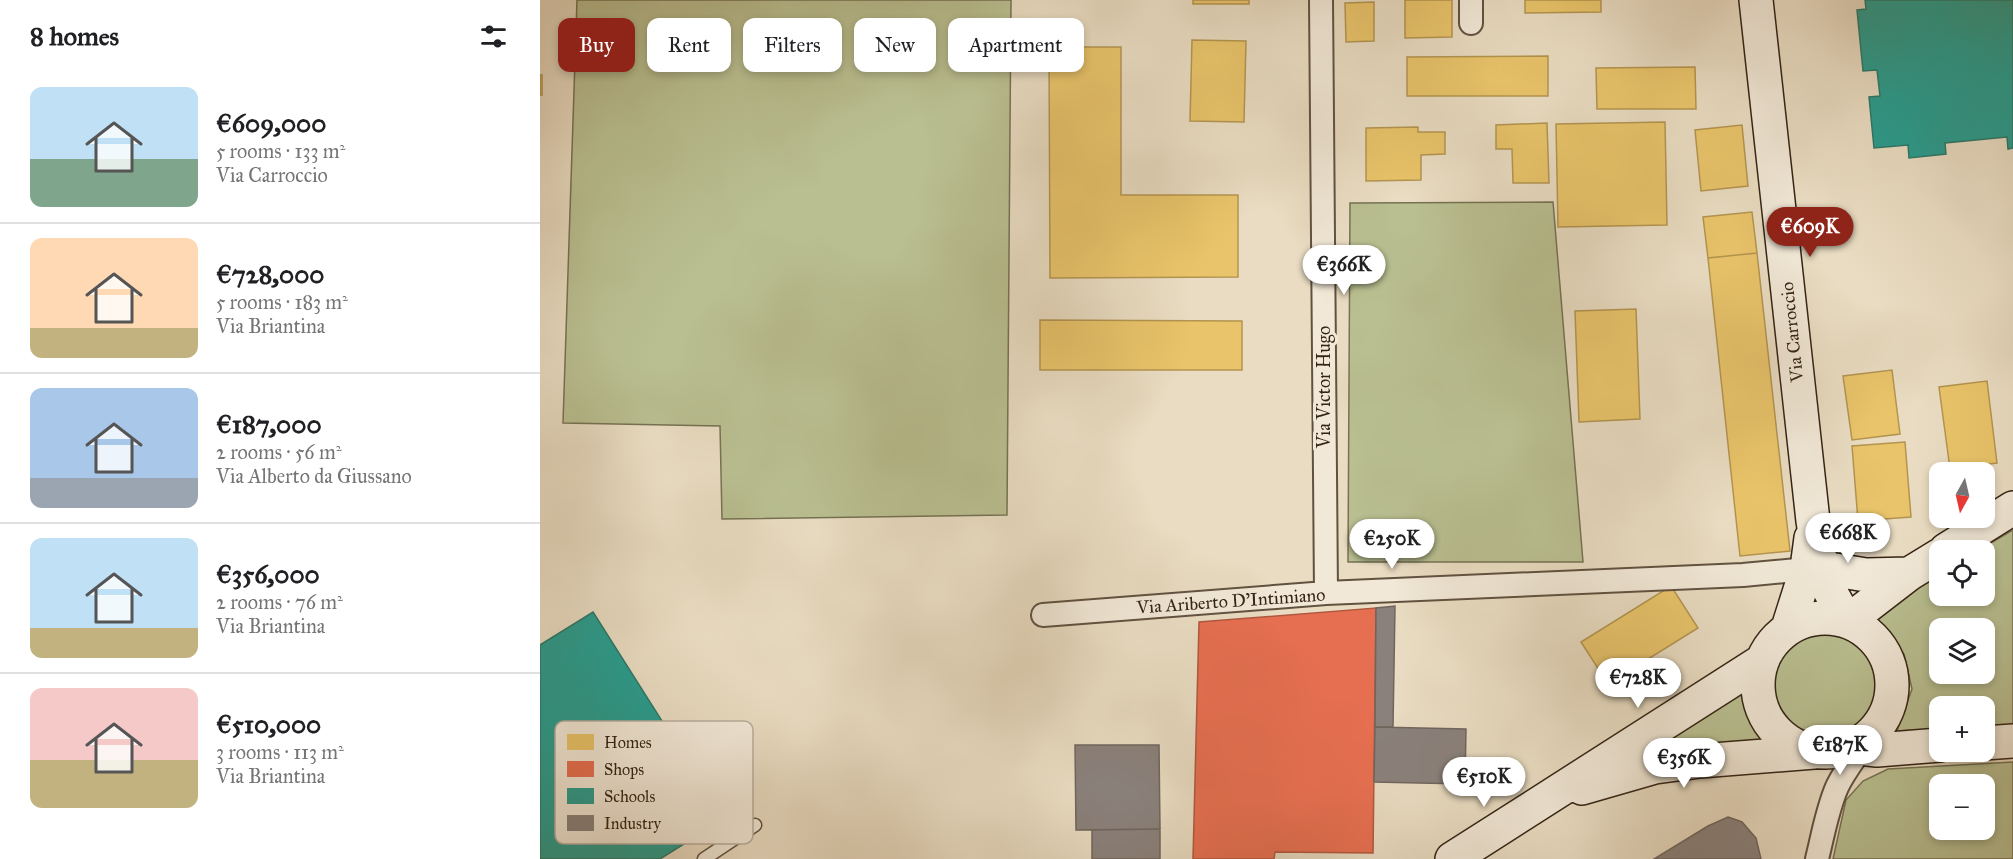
<!DOCTYPE html>
<html lang="en">
<head>
<meta charset="utf-8">
<style>
  :root { --surface:#fff; --page:#f6f6f6; --text:#202124; --muted:#757577; --line:#e0e0e0; --accent:#8f2418 }
  body { margin:0; font-family:"IM FELL Great Primer",serif; background:var(--page); color:var(--text); height:100vh; display:flex; flex-direction:column; font-size:22px; white-space:nowrap }
  * { box-sizing:border-box; margin:0 }
  p { font-size:20px; color:var(--muted) }
  .icon { flex:none; width:33px; height:33px; fill:none; stroke:currentColor; stroke-width:2; stroke-linecap:round; stroke-linejoin:round }
  .map { position:relative; flex:1; overflow:hidden }
  .drawer { display:flex; flex-direction:column; background:var(--surface); width:540px }
  .drawer>* { flex:none }
  .guide { position:absolute; left:18px; top:18px; width:570px; height:54px; display:flex; gap:12px }
  .needle { width:39px; rotate:188deg }
  .tools { position:absolute; left:1389px; top:462px; display:grid; gap:12px }
  .tools a { display:grid; place-items:center; width:66px; height:66px; border-radius:12px; background:var(--surface); box-shadow:0 3px 9px #0003; font-size:30px }
  .price { position:absolute; translate:-50% -51px; padding:0 14px; border-radius:21px; background:#fff; color:#222; font-size:20px; line-height:39px; filter:drop-shadow(0 2px 3px #0008) }
  .price::after { content:''; position:absolute; left:50%; top:36px; width:18px; height:14px; margin-left:-9px; background:inherit; clip-path:polygon(0 0,100% 0,50% 100%) }
  .price.current { background:var(--accent); color:#fff }
  ul { padding:0; list-style:none }
  li { display:flex; align-items:center; gap:18px; height:150px; padding:0 30px }
  li+li { border-top:2px solid var(--line) }
  li span { display:grid; place-items:center; flex:none; width:168px; height:120px; border-radius:12px; color:#555 }
  li>.icon { margin-inline-start:auto }
  span .icon { width:72px; height:72px; fill:#fffc; stroke-width:1 }
  li b { font-size:26px }
  h2 { display:flex; justify-content:space-between; align-items:center; height:72px; padding:0 30px; font-size:26px }
  .tag { padding:0 21px; border-radius:12px; background:var(--surface); box-shadow:0 3px 9px #0003; font-size:21px; line-height:54px }
  .tag.current { background:var(--accent); color:#fff }
  main { display:flex; flex:1; min-height:0 }
  .map>svg:first-child { display:block }
  .green { fill:#b9bf91; stroke:#767253; stroke-width:1.5; fill-rule:evenodd }
  .homes { fill:#e9c46a; stroke:#b39450; stroke-width:1.5 }
  .shops { fill:#e76f51; stroke:#b1583f; stroke-width:1.5 }
  .schools { fill:#2a9d8f; stroke:#2d796a; stroke-width:1.5 }
  .industry { fill:#8a817c; stroke:#70655d; stroke-width:1.5 }
  .lines { fill:none; stroke-linecap:round; stroke-linejoin:round }
  .lane-casing { stroke:#615240; stroke-width:15 }
  .street-casing { stroke:#615240; stroke-width:26 }
  .secondary-casing { stroke:#342415; stroke-width:36 }
  .lane { stroke:#f1e8d7; stroke-width:12 }
  .street { stroke:#f1e8d7; stroke-width:22 }
  .secondary { stroke:#f1e8d7; stroke-width:33 }
  .labels { text-anchor:middle; dominant-baseline:central; stroke-width:6; stroke-linejoin:round; paint-order:stroke }
  .street-label { font-size:18px; fill:#342415; stroke:#f1e8d7 }
  .key { fill:#f1e8d7; stroke:#b8ad9d; stroke-width:1.5 }
  .key-label { font-size:16px; fill:#342415 }
</style>
</head>
<body>
<main>
<section class="drawer">
<h2>8 homes<svg class="icon" aria-label="filters" viewBox="0 0 24 24"><path d="M4 7h16M4 17h16"/><circle cx="9" cy="7" r="2"/><circle cx="15" cy="17" r="2"/></svg></h2>
<ul>
<li><span style="background:linear-gradient(#bfe0f5 60%,#7fa58c 0)"><svg class="icon" aria-label="home" viewBox="0 0 24 24"><path d="M3 11l9-7 9 7M6 9v11h12V9"/></svg></span><div><b>€609,000</b><p>5 rooms · 133 m²</p><p>Via Carroccio</p></div></li>
<li><span style="background:linear-gradient(#ffd9b3 75%,#c2b280 0)"><svg class="icon" aria-label="home" viewBox="0 0 24 24"><path d="M3 11l9-7 9 7M6 9v11h12V9"/></svg></span><div><b>€728,000</b><p>5 rooms · 183 m²</p><p>Via Briantina</p></div></li>
<li><span style="background:linear-gradient(#a9c7e8 75%,#9aa5b1 0)"><svg class="icon" aria-label="home" viewBox="0 0 24 24"><path d="M3 11l9-7 9 7M6 9v11h12V9"/></svg></span><div><b>€187,000</b><p>2 rooms · 56 m²</p><p>Via Alberto da Giussano</p></div></li>
<li><span style="background:linear-gradient(#bfe0f5 75%,#c2b280 0)"><svg class="icon" aria-label="home" viewBox="0 0 24 24"><path d="M3 11l9-7 9 7M6 9v11h12V9"/></svg></span><div><b>€356,000</b><p>2 rooms · 76 m²</p><p>Via Briantina</p></div></li>
<li><span style="background:linear-gradient(#f6c9c9 60%,#c2b280 0)"><svg class="icon" aria-label="home" viewBox="0 0 24 24"><path d="M3 11l9-7 9 7M6 9v11h12V9"/></svg></span><div><b>€510,000</b><p>3 rooms · 113 m²</p><p>Via Briantina</p></div></li>
</ul>
</section>
<div class="map">
<svg width="1473" height="859" viewBox="0 0 1473 859">
  <rect width="100%" height="100%" fill="#e9dcc2"/>
  <filter id="stains"><feTurbulence type="fractalNoise" baseFrequency=".00333" numOctaves="4"/><feColorMatrix values="0 0 0 0 .2 0 0 0 0 .09 0 0 0 0 .02 0 0 0 .5 -.17"/></filter>
  <radialGradient id="worn" r=".72"><stop offset=".6" stop-color="#630" stop-opacity="0"/><stop offset="1" stop-color="#630" stop-opacity=".3"/></radialGradient>
  <path class="green" d="M37,0h434l-4,515 -285,4 -2,-93 -157,-3z
    M1013,202l30,360h-235l2,-359z
    M1473,530v195l-28,1 -1,-20h-44l-1,23 -42,2 15,-42 -8,-35 -33,-39 68,-41 1,22h44v-46h-5zM1400,628h44v46h-44z
    M1233 686a54 54 0 1 1 108 0a54 54 0 1 1-108 0Z
    M1205,680l1,17 16,38 15,14 -178,28z
    M1473,762v97h-180l13,-59 17,-19 25,-12zM1400,784h44v46h-44z"/>
  <path class="homes" d="M653,0h56v4h-56z
    M865,0h47v37l-47,1z
    M985,0h76v12l-76,1z
    M834,2v39l-28,1 -1,-39z
    M652,40l54,1 -2,81 -54,-1z
    M509,47h72v148h117v82l-188,1z
    M1008,56v40h-141v-39z
    M1155,67l1,42h-99l-1,-41z
    M0,75h2v20h-2z
    M1125,122l2,103 -109,2 -2,-103z
    M1007,123l2,60h-36l-1,-34h-16v-24z
    M1202,125l6,61 -47,5 -6,-61z
    M878,127v5h27v22l-24,1v25l-55,1v-53z
    M1212,212l5,41 -49,5 -5,-41z
    M1217,253l33,298 -50,5 -32,-298z
    M1096,309l4,110 -61,3 -4,-111z
    M500,320l202,1v49h-202z
    M1352,370l8,64 -48,6 -9,-64z
    M1447,381l10,82 -47,6 -11,-82z
    M1365,442l6,75 -53,4 -6,-75z
    M1131,586l27,42 -90,56 -27,-42z"/>
  <path class="shops" d="M836,608l-3,245 -98,-1 -1,7h-81l6,-237z"/>
  <path class="schools" d="M1325,0h148v148l-5,1 -1,-12 -62,6 1,11 -37,4 -1,-13 -34,3 -5,-51 11,-1 -3,-26 -14,1 -6,-61 9,-1z
    M53,612l131,207 -64,40h-120v-214z"/>
  <path class="industry" d="M855,606l-2,121h-18l1,-119z
    M835,727l91,2 -1,55 -91,-2z
    M535,745h84l1,84 -84,1z
    M1188,817l14,5 14,16 5,21h-107l54,-33z
    M620,829v30h-68v-29z"/>
  <g class="lines">
    <defs>
      <path id="lane" d="M164,859l51,-34"/>
      <path id="street" d="M781,0l5,593
        M931,23v-23
        M503,615l283,-22 417,-18 75,-7
        M1277,859c6,-24 10,-49 20,-72 8,-17 20,-31 30,-47"/>
      <path id="secondary" d="M1216,0l57,521 5,30 11,38 17,31
        M1406,550l67,-42
        M1283,568l43,7 43,-1
        M1218 685a67 67 0 1 1 134 0a67 67 0 1 1-134 0Z
        M1308,621l61,-47 31,-19
        M1248,628l19,-60 4,-30
        M1444,743l29,-2
        M1310,747l27,3 63,-5
        M1042,788l73,-21 45,-6 114,-9
        M912,859l310,-198"/>
    </defs>
    <use href="#lane" class="lane-casing"/>
    <use href="#street" class="street-casing"/>
    <use href="#secondary" class="secondary-casing"/>
    <use href="#lane" class="lane"/>
    <use href="#street" class="street"/>
    <use href="#secondary" class="secondary"/>
  </g>
  <g class="labels">
    <g class="street-label">
      <text transform="translate(1252 332) rotate(-96)">Via Carroccio</text>
      <text transform="translate(784 387) rotate(-90)">Via Victor Hugo</text>
      <text transform="translate(691 601) rotate(-4)">Via Ariberto D'Intimiano</text>
    </g>
  </g>
  <rect x="15" y="721" width="198" height="123" rx="9" class="key"/>
  <rect x="27" y="734" width="27" height="16" fill="#e9c46a"/>
  <rect x="27" y="761" width="27" height="16" fill="#e76f51"/>
  <rect x="27" y="788" width="27" height="16" fill="#2a9d8f"/>
  <rect x="27" y="815" width="27" height="16" fill="#8a817c"/>
  <g class="key-label">
    <text x="64" y="748">Homes</text>
    <text x="64" y="775">Shops</text>
    <text x="64" y="802">Schools</text>
    <text x="64" y="829">Industry</text>
  </g>
  <rect width="100%" height="100%" filter="url(#stains)"/>
  <rect width="100%" height="100%" fill="url(#worn)"/>
</svg>
<div class="tools">
<a><svg class="needle" viewBox="-14 -14 28 28"><path d="M0-13l5 13h-10z" fill="#e53935"/><path d="M0 13l5-13h-10z" fill="#757577"/></svg></a>
<a><svg class="icon" aria-label="locate" viewBox="0 0 24 24"><circle cx="12" cy="12" r="6"/><path d="M12 2v4M12 18v4M2 12h4M18 12h4"/></svg></a>
<a><svg class="icon" aria-label="layers" viewBox="0 0 24 24"><path d="M12 4l9 5-9 5-9-5zM3 14l9 5 9-5"/></svg></a>
<a>+</a>
<a>−</a>
</div>
<b class="price current" style="left:1270px;top:258px">€609K</b>
<b class="price" style="left:804px;top:296px">€366K</b>
<b class="price" style="left:1308px;top:564px">€668K</b>
<b class="price" style="left:852px;top:570px">€250K</b>
<b class="price" style="left:1098px;top:709px">€728K</b>
<b class="price" style="left:1300px;top:776px">€187K</b>
<b class="price" style="left:1144px;top:789px">€356K</b>
<b class="price" style="left:944px;top:808px">€510K</b>
<div class="guide">
<a class="tag current">Buy</a>
<a class="tag">Rent</a>
<a class="tag">Filters</a>
<a class="tag">New</a>
<a class="tag">Apartment</a>
</div>
</div>
</main>
</body>
</html>
